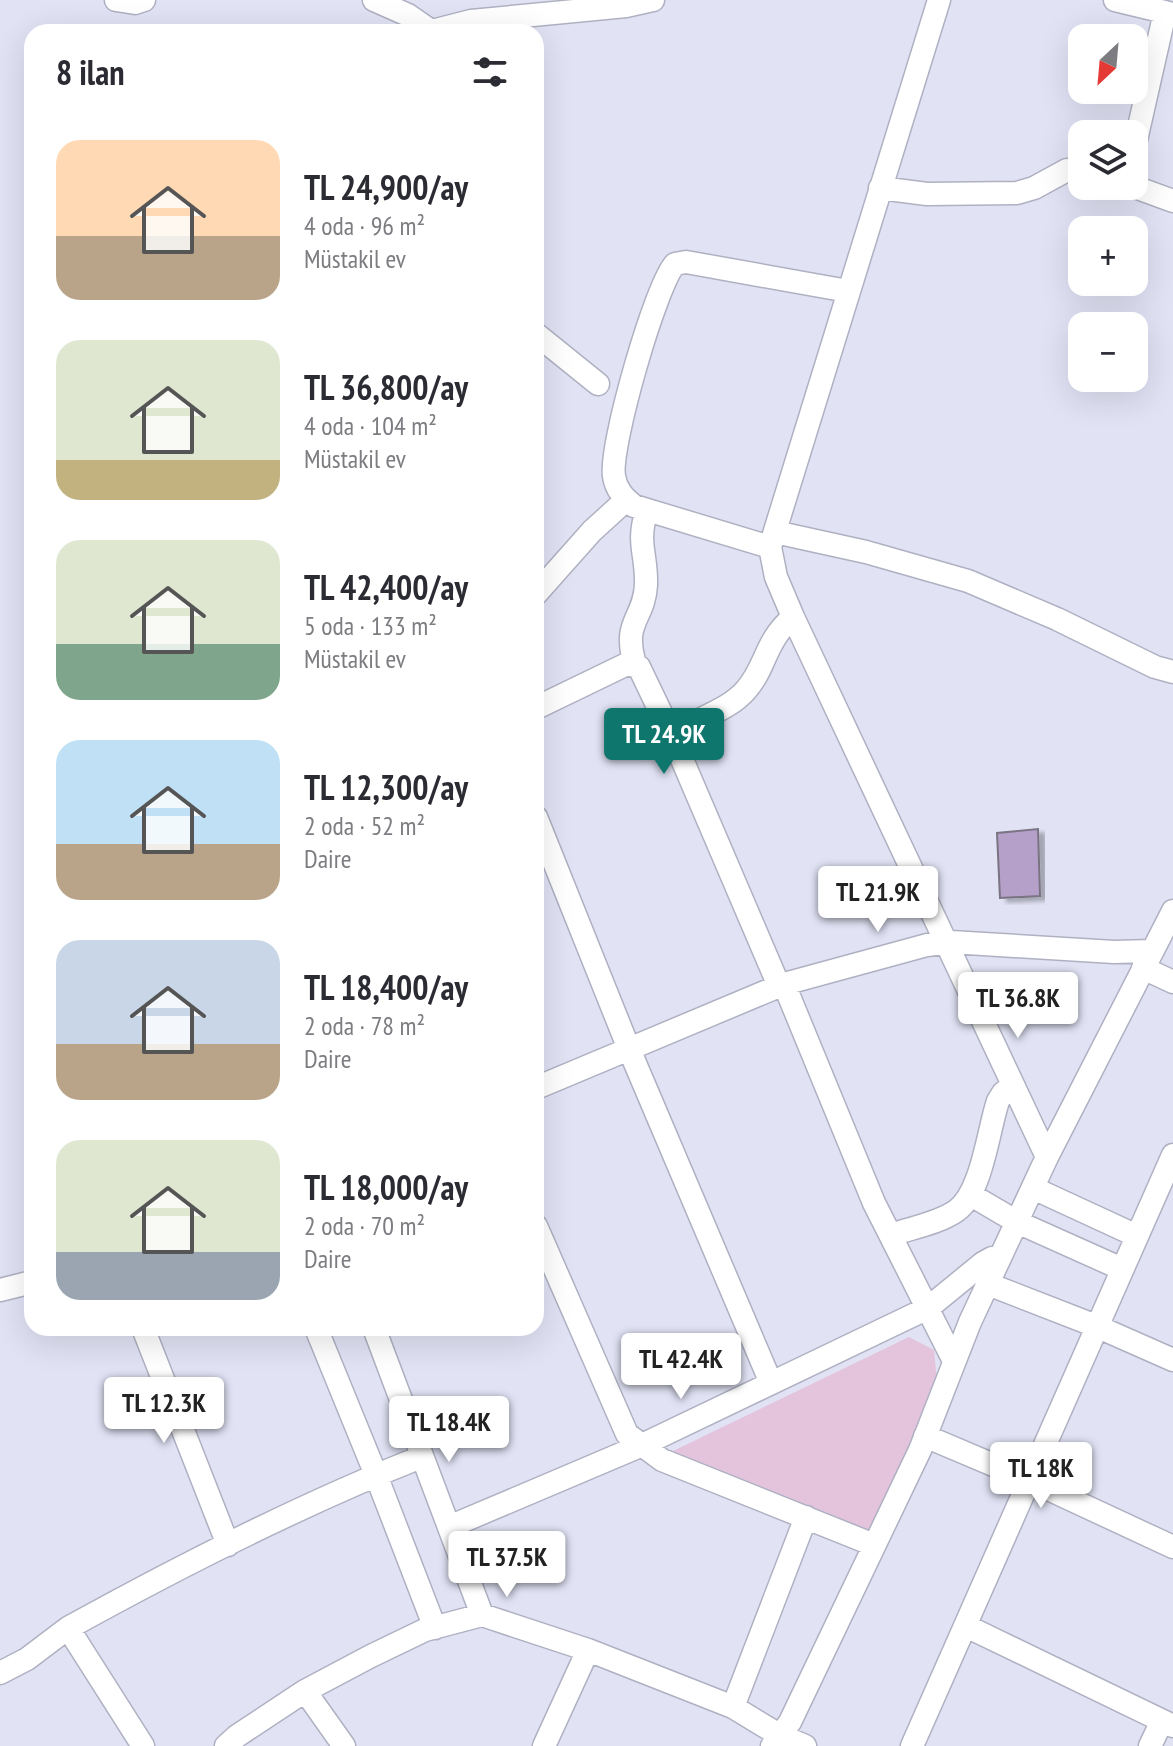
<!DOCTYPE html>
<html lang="tr">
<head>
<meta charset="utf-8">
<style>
  :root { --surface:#fff; --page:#f7f7f7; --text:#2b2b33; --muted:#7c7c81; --accent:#0f766e }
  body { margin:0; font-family:"PT Sans Narrow",sans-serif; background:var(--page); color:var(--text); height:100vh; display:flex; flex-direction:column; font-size:30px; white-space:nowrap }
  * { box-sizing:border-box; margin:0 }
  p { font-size:26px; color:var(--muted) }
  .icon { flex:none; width:44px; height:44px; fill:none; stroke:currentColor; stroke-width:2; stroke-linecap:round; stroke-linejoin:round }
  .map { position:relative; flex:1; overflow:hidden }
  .sheet { position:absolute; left:24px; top:24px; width:520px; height:1312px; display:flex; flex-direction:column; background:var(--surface); border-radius:24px; box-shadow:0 8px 32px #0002 }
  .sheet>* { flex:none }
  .needle { width:52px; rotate:206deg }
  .controls { position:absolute; left:1068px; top:24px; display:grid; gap:16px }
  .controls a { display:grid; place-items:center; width:80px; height:80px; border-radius:16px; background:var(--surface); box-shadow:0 8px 32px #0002; font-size:40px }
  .price { position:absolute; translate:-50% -68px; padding:0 18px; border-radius:8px; background:#fff; color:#222; font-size:26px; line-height:52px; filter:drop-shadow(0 2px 4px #0008) }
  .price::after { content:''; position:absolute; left:50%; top:48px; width:24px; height:18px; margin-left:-12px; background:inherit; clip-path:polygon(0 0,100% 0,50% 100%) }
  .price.selected { background:var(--accent); color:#fff }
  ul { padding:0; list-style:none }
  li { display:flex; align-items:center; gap:24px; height:200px; padding:0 32px }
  li span { display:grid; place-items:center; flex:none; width:224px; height:160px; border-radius:24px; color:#555 }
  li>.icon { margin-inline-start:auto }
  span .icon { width:96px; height:96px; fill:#fffc; stroke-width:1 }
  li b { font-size:34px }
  h2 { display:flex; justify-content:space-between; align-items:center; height:96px; padding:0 32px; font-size:34px }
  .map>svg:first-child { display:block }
  .green { fill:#e4c3dd }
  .building { fill:#b4a0c9; stroke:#7a7382; stroke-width:2; filter:url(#shadow) }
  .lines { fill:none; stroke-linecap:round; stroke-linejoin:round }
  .minor-casing { stroke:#afb1c2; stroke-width:25 }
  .minor { stroke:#fff; stroke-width:22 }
</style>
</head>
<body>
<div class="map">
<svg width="1173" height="1746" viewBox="0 0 1173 1746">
  <defs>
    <filter id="shadow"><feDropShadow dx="7" dy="4" stdDeviation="2" flood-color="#0004"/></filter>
  </defs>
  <rect width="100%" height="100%" fill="#e1e3f5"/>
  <path class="green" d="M909,1337l25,13 3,31 -66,155 -200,-84z"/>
  <path class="building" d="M1038,829l2,67 -40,2 -3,-65z"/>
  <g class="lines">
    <defs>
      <path id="minor" d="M116,0l19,3 9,-3
        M374,0l34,15 23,16
        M939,0l-169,547 6,30 17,40 254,540
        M1115,0l58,14
        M428,32l43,-11 155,-15 27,-6
        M1134,149l31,-137
        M1132,186l41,15
        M880,188l47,6 90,-1 17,-5 33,-18 15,3
        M536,334l62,50
        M775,532l91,20 102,29 89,38 98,48 18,5
        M770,547l-136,-41c-10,-8 -18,-16 -20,-30 -5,-29 42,-192 61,-212l11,-2 162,29
        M536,594l56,-63 34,-31
        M635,664c-13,-43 9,-44 11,-79 1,-32 -10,-41 1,-75
        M536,708l91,-44 12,3 33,69
        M536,817l93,232 142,334
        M1143,968l30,14
        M784,984l90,219 80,158
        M779,986l-107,-250c23,-18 55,-24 74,-46 21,-24 18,-48 47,-73
        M536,1088l248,-104 143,-39 24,-3 163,10 37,-1
        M1033,1188l104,48
        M971,1195l46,27 105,47
        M536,1226l91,208 35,26 212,85
        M891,1235c20,-7 48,-12 65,-24 26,-18 32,-80 42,-110l5,-8 10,-8
        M988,1284l108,42 77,34
        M0,1290l32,-8
        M143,1328l85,217
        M316,1328l60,147 59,153
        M374,1328l108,287
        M925,1436l104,44 144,67
        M449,1527l191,-81 288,-138 55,-45 9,-5h8
        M966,1626l207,100
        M0,1673l27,-14 41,-31
        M305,1691l39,55
        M733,1707l73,-190
        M143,1746l-75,-118c114,-63 232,-123 353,-171
        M226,1746l11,-10 68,-45 66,-35 54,-26 57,-15 106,35 145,57 46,28 26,11
        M544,1746l44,-96
        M772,1746l18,-24 130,-272 50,-128 77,-165 126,-246
        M912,1746l261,-591
        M1150,1746l12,-25"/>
    </defs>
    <use href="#minor" class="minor-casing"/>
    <use href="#minor" class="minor"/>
  </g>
</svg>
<div class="controls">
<a><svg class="needle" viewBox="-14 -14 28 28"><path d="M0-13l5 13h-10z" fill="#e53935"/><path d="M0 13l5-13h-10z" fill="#7c7c81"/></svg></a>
<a><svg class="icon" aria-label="layers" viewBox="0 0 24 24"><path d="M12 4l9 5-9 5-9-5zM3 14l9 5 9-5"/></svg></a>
<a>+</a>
<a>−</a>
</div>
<b class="price selected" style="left:664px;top:776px">TL 24.9K</b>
<b class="price" style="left:878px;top:934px">TL 21.9K</b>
<b class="price" style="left:1018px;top:1040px">TL 36.8K</b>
<b class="price" style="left:681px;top:1401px">TL 42.4K</b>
<b class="price" style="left:164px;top:1445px">TL 12.3K</b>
<b class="price" style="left:449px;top:1464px">TL 18.4K</b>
<b class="price" style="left:1041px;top:1510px">TL 18K</b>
<b class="price" style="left:507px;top:1599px">TL 37.5K</b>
<section class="sheet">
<h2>8 ilan<svg class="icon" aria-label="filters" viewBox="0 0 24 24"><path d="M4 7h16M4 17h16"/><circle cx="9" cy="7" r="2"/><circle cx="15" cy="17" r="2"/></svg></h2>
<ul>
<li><span style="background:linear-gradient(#ffd9b3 60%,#b9a48a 0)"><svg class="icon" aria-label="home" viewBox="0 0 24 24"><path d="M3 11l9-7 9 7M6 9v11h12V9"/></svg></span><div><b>TL 24,900/ay</b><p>4 oda · 96 m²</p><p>Müstakil ev</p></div></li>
<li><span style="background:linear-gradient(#dfe7d0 75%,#c2b280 0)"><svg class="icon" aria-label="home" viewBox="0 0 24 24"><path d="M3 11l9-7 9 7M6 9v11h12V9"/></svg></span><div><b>TL 36,800/ay</b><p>4 oda · 104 m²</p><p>Müstakil ev</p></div></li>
<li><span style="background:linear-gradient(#dfe7d0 65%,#7fa58c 0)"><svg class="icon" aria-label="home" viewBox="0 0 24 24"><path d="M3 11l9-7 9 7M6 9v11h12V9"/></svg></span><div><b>TL 42,400/ay</b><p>5 oda · 133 m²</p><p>Müstakil ev</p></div></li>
<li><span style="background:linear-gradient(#bfe0f5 65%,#b9a48a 0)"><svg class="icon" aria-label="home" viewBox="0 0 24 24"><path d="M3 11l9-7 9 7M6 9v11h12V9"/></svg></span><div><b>TL 12,300/ay</b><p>2 oda · 52 m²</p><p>Daire</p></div></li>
<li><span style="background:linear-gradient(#c9d6e8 65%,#b9a48a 0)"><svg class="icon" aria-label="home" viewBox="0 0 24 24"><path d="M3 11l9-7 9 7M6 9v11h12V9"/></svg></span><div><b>TL 18,400/ay</b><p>2 oda · 78 m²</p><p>Daire</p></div></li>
<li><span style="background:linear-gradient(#dfe7d0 70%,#9aa5b1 0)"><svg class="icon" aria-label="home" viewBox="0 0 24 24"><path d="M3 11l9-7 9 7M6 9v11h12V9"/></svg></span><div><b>TL 18,000/ay</b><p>2 oda · 70 m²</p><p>Daire</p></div></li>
</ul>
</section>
</div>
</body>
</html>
